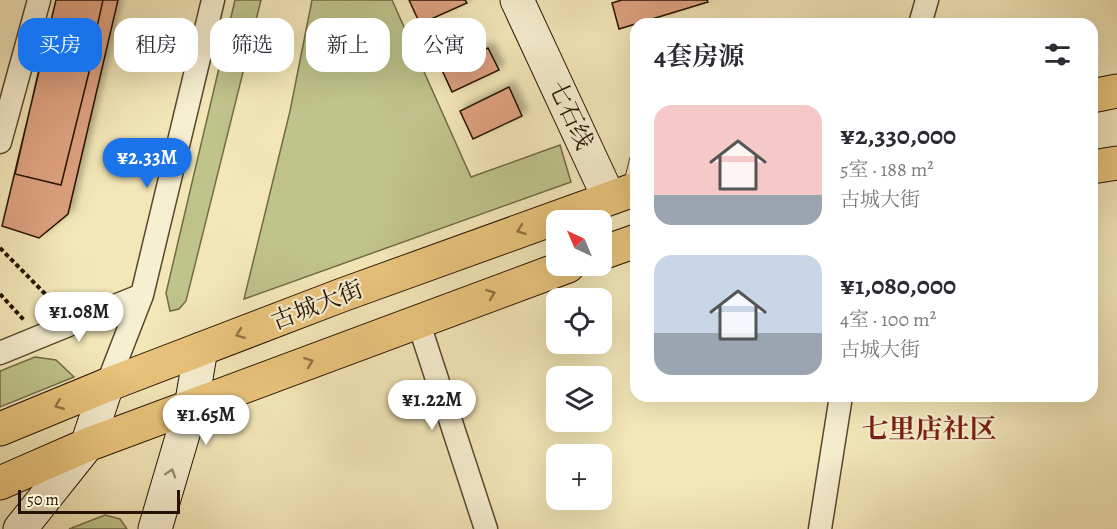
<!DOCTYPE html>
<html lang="zh">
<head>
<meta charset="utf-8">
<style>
  :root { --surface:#fff; --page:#f2f2f3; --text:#2b2b33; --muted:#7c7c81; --accent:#1a73e8 }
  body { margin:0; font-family:Alegreya,"Noto Serif SC",serif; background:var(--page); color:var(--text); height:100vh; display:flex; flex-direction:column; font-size:22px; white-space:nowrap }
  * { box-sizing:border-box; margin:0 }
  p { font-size:20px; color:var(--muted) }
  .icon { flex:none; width:33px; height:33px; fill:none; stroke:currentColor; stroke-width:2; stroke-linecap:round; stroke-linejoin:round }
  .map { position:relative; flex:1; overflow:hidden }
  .drawer { position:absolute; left:630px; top:18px; width:468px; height:384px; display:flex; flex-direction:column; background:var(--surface); border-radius:18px; box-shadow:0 6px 24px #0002 }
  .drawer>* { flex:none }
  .guide { position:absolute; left:18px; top:18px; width:522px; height:54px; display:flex; gap:12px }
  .needle { width:39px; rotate:316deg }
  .buttons { position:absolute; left:546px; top:210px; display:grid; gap:12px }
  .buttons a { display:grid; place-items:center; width:66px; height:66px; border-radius:12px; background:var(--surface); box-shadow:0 6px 24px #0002; font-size:30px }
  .scale { position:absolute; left:18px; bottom:15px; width:162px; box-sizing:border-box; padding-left:6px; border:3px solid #251201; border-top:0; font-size:16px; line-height:21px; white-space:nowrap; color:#251201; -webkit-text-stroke:4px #f7efd1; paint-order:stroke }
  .price { position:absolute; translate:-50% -51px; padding:0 14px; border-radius:21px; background:#fff; color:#222; font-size:20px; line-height:39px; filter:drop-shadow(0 2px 3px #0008) }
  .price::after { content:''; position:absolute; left:50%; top:36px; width:18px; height:14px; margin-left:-9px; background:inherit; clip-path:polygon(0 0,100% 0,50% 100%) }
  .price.current { background:var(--accent); color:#fff }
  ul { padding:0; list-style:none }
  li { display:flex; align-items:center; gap:18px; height:150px; padding:0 24px }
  li span { display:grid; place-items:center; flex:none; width:168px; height:120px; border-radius:18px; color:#555 }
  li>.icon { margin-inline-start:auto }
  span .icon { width:72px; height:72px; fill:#fffc; stroke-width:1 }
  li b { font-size:26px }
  h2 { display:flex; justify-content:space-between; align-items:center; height:72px; padding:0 24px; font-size:26px }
  .pill { padding:0 21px; border-radius:18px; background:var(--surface); box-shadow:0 6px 24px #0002; font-size:21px; line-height:54px }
  .pill.current { background:var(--accent); color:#fff }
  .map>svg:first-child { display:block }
  .green { fill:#bfc48b; stroke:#726b46; stroke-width:1.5 }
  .building { fill:#dfa280; stroke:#251201; stroke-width:1.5; filter:url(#shadow) }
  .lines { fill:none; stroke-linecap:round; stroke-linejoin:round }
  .lane-casing { stroke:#58472f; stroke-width:14 }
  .street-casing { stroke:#58472f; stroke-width:25 }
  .secondary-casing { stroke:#251201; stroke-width:35 }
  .primary-casing { stroke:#251201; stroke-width:35 }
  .path { stroke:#251201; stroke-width:4; stroke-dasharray:4.5 3; stroke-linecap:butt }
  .lane { stroke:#f7efd1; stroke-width:12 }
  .street { stroke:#f7efd1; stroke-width:22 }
  .secondary { stroke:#f7efd1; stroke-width:33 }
  .primary { stroke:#eac47c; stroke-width:33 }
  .oneway { stroke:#917445 }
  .oneway2 { stroke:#988c73 }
  .labels { text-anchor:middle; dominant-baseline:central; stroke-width:4.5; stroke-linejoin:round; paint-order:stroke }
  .street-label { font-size:24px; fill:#251201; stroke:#f7efd1 }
  .quarter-label { font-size:27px; font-weight:bold; fill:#7a1f14; stroke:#f7efd1 }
</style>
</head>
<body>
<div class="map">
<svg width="1117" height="529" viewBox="0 0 1117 529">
  <defs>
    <filter id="shadow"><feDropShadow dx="5.5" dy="-5.5" stdDeviation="3" flood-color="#0004"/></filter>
  </defs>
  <rect width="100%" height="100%" fill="#f3e7b8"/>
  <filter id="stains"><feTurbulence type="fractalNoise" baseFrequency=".00333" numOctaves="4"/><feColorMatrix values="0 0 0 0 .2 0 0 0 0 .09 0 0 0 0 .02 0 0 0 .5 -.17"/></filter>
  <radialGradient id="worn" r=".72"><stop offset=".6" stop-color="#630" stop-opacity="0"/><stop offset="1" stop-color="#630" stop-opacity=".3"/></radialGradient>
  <path class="green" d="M235,0h26l-75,301 -7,8 -9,2 -4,-18z
    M312,0h80l79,177 89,-32 11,37 -327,117 46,-188z
    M35,357l21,3 18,17 -74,30v-36z
    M105,515l15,4 7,10h-58z"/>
  <path class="building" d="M56,0h62l-50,214 -29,24 -37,-12z
    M56,0h47l-8,36 -45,-11z
    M409,0h56l2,3 -47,21z
    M622,0h85l1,2 -89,27 -7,-26z
    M44,48l48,12 -31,125 -46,-11z
    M488,48l11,22 -47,22 -10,-22z
    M509,87l13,29 -49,23 -13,-28z"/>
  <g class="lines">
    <defs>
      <path id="lane" d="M629,188l7,-28"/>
      <path id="street" d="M920,24l7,-24
        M0,142l39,-142
        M418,321l68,208
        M0,353l142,-58
        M107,385l35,-90 71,-295
        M820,529l21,-133"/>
      <path id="secondary" d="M517,0l92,198
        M20,529l67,-84 20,-60
        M155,529l36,-122 10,-58"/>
      <path id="primary" d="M1092,96l25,-5
        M1092,167l25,-4
        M602,253l34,-12
        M0,429l107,-44 235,-90 294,-106
        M0,483l87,-38 481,-179"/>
    </defs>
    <use href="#lane" class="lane-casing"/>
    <use href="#street" class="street-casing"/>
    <use href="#secondary" class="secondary-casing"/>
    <use href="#primary" class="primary-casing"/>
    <path class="path" d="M0,248l58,59
      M0,294l24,26"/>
    <use href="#lane" class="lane"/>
    <use href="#street" class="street"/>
    <use href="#secondary" class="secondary"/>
    <use href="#primary" class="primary"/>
  </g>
  <defs><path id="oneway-chevron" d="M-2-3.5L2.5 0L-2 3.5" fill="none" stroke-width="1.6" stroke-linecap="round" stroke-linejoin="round" transform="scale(1.5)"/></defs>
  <g class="oneway">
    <use href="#oneway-chevron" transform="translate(521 230) rotate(160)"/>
    <use href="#oneway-chevron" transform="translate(491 294) rotate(-20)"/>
    <use href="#oneway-chevron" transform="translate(240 334) rotate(159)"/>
    <use href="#oneway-chevron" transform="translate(309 362) rotate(-21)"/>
    <use href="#oneway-chevron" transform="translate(59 405) rotate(158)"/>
  </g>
  <use class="oneway2" href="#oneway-chevron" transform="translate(171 473) rotate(-73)"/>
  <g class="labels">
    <g class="street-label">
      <text transform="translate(571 115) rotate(65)">七石线</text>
      <text transform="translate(317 305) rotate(-21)">古城大街</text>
    </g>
    <g class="quarter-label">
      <text x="929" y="429">七里店社区</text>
    </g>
  </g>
  <rect width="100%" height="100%" filter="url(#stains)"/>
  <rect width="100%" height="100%" fill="url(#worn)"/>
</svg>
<div class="buttons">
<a><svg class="needle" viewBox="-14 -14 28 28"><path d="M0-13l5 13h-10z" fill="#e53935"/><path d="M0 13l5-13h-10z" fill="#7c7c81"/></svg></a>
<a><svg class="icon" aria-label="locate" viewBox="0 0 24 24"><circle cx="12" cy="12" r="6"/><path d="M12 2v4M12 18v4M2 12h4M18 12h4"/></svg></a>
<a><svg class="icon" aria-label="layers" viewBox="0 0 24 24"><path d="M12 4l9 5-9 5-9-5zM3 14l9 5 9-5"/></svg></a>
<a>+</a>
</div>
<div class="scale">50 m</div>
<b class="price current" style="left:147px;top:189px">¥2.33M</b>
<b class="price" style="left:79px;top:343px">¥1.08M</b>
<b class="price" style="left:432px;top:431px">¥1.22M</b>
<b class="price" style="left:206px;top:446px">¥1.65M</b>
<div class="guide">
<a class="pill current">买房</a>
<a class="pill">租房</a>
<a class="pill">筛选</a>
<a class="pill">新上</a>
<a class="pill">公寓</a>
</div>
<section class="drawer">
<h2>4套房源<svg class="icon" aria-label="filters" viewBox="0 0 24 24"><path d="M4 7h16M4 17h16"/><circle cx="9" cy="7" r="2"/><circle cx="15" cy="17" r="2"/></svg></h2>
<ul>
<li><span style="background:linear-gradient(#f6c9c9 75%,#9aa5b1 0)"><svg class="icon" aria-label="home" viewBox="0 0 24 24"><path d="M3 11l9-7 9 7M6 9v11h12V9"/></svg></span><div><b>¥2,330,000</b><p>5室 · 188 m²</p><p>古城大街</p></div></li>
<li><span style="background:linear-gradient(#c9d6e8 65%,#9aa5b1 0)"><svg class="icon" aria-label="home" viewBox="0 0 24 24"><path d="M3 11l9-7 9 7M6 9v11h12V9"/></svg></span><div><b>¥1,080,000</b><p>4室 · 100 m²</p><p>古城大街</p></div></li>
</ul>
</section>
</div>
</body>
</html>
